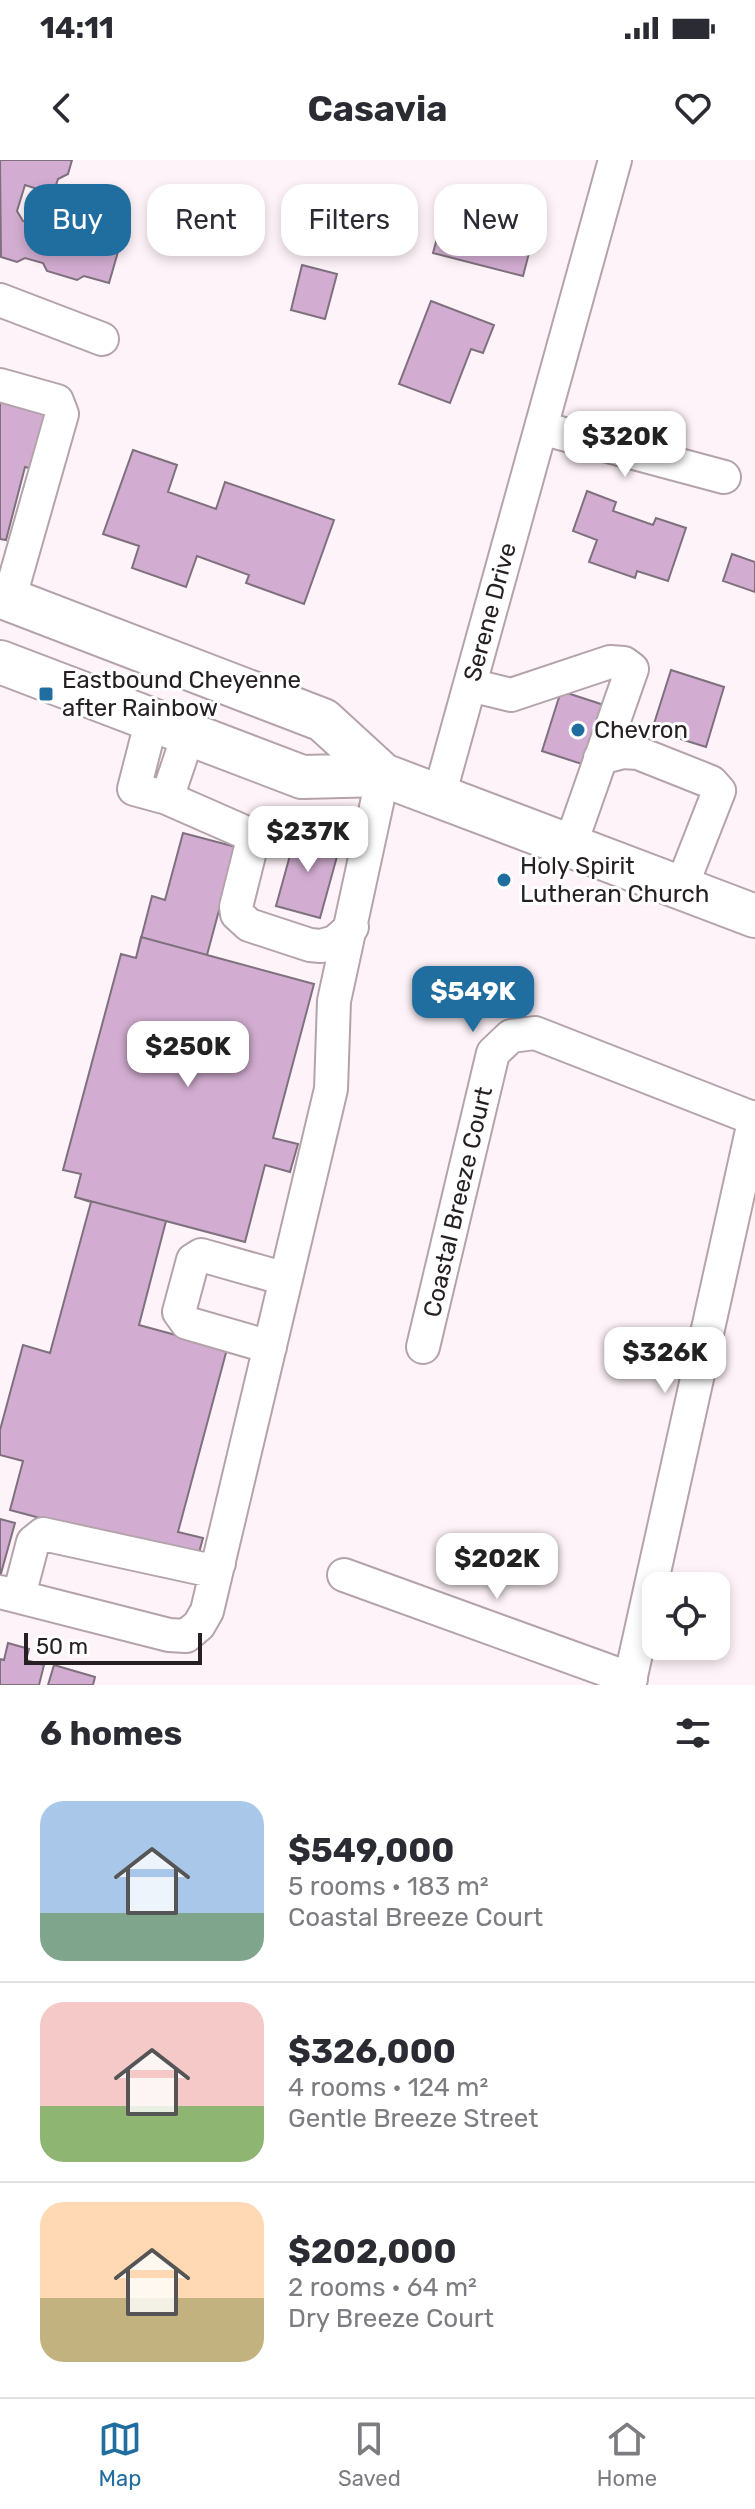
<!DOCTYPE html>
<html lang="en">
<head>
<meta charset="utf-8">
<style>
  :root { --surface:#fff; --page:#f7f7f7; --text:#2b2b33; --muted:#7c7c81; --line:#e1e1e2; --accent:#206da0 }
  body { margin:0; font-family:Rubik,sans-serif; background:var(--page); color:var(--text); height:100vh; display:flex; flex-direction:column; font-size:30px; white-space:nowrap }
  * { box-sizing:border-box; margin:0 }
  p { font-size:26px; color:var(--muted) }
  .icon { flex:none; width:44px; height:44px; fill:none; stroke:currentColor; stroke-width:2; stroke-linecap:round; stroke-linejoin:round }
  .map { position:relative; height:1525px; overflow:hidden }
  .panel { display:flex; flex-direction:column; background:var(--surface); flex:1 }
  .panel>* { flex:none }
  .hud { position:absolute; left:24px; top:24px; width:708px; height:72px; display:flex; gap:16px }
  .controls { position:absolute; left:642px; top:1412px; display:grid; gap:16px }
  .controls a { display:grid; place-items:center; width:88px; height:88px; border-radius:16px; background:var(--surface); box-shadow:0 4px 12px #0003; font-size:40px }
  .scale { position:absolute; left:24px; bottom:20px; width:178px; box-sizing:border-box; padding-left:8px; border:4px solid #272023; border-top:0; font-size:22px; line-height:28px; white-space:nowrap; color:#272023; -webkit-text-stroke:6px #fff; paint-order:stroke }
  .price { position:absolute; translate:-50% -68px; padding:0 18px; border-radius:16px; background:#fff; color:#222; font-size:26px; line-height:52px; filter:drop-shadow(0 2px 4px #0008) }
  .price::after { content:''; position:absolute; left:50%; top:48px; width:24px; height:18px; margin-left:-12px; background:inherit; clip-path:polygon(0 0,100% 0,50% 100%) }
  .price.current { background:var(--accent); color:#fff }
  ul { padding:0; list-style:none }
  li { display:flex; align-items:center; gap:24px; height:200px; padding:0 40px }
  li+li { border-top:2px solid var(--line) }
  li span { display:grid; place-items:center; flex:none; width:224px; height:160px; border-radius:24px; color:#555 }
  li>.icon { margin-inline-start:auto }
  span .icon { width:96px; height:96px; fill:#fffc; stroke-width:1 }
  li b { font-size:34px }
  h2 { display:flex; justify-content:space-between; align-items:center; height:96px; padding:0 40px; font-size:34px }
  .chip { padding:0 28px; border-radius:24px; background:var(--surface); box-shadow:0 4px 12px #0003; font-size:28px; line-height:72px }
  .chip.current { background:var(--accent); color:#fff }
  .status { display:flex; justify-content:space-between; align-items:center; height:56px; padding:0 40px; background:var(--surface); direction:ltr }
  .status svg { height:22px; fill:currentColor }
  header { display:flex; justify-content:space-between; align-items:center; height:104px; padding:0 40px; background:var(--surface); font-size:36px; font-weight:700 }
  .menu { display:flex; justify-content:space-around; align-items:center; height:112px; border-top:2px solid var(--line); background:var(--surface); font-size:22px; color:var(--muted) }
  .menu a { display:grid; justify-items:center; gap:4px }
  .menu .current { color:var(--accent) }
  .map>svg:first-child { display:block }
  .building { fill:#d2add1; stroke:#7e717d; stroke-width:2 }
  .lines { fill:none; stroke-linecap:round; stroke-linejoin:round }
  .minor-casing { stroke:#b4a3ab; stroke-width:36 }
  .major-casing { stroke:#b4a3ab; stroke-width:46 }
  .minor { stroke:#fff; stroke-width:32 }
  .major { stroke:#fff; stroke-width:42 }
  .poi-dot { fill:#206da0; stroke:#fff; stroke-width:3 }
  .labels { text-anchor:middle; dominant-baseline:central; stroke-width:6; stroke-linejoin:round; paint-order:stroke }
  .street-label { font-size:24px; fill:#272023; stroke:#fff }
  .poi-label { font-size:24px; fill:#272023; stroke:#fff; text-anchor:start }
</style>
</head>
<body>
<div class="status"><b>14:11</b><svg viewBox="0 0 49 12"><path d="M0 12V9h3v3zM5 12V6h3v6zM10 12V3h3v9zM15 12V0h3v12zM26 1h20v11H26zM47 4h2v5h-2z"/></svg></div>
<header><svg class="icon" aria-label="back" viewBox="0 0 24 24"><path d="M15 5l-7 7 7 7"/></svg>Casavia<svg class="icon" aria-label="heart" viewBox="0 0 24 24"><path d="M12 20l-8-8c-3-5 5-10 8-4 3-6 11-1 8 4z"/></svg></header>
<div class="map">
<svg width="755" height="1525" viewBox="0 0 755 1525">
  <rect width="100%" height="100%" fill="#fef3f8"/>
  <path class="building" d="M0,0h72l-4,14 -10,5 -5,15 -28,-9 -8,26 6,10 25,7 5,-19 16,-8 33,10 4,8 -4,13 20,6 -13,45 -25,-7 -7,4 -30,-9 -4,-8 -18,-5 -8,4 -16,-5z
    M508,62l27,8 -12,46 -90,-23 7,-26 62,17z
    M302,105l35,9 -12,45 -34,-9z
    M431,141l63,24 -11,28 -12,-4 -21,54 -51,-19z
    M0,241l48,12 -15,56 -8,-2 -19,73 -6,-1z
    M133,290l44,15 -9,27 48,17 9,-27 109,38 -30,84 -58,-21 3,-8 -52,-19 -11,31 -54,-19 7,-22 -36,-12z
    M587,331l29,11 -3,9 40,14 3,-7 30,10 -18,53 -31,-10 -2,7 -46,-16 8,-22 -24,-9z
    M732,394l23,8v30l-32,-11z
    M671,510l53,17 -18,60 -54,-17z
    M561,531l46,15 -19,60 -46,-15z
    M297,670l44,12 -21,76 -44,-12z
    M183,673l53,14 -29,108 107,29 -41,154 25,6 -8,28 -25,-7 -20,77 -79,-21 -27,104 88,24 -49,183 25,6 -6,22 -187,-50 13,-49 -23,-6v-25l23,-85 27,8 41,-151 -16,-5 6,-23 -18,-4 58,-216 15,4 16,-62 13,4z
    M141,777l173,47 -41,154 25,6 -8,28 -25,-7 -20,77 -170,-45 6,-23 -18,-4 58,-216 15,4z
    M0,1359l15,4 -15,54z
    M8,1483l21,6 -3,11 18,5 -5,20h-39v-26l4,1z
    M54,1505l41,12 -2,8h-45z"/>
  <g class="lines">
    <defs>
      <path id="minor" d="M0,140l102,39
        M0,225l57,16 5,13 -53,186
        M541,268l183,49
        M470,525l41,10 99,-33 14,1 8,6 -62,177
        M152,559l-18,70 33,9 82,36 3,9 -16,64 1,7 12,11 61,20 11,1 14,-4 17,-15
        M600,598l23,-6 15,1 73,29 8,9 -38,97
        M439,636l176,-636
        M167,638l22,-65
        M270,1187l-83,-24 -8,-11 14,-52 8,-5 85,24
        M423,1187l70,-294 18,-17 24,-3 220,86
        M344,1415l287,104
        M0,1432l169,43 17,1 13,-11 8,-14 124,-522 3,-88 49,-226
        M9,1434l12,-6 12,-46 10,-8 165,36 11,-7
        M629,1525l126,-568"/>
      <path id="major" d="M0,436l323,124 60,55 372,141
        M0,502l302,115 81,-2"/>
    </defs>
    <use href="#minor" class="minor-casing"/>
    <use href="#major" class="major-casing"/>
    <use href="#minor" class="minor"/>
    <use href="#major" class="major"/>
  </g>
  <g class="poi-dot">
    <rect x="38" y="526" width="16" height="16" rx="4"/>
    <circle cx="578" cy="570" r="8"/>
    <circle cx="504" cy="720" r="8"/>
  </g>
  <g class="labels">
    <g class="street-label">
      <text transform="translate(490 452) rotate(-75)">Serene Drive</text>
      <text transform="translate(458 1042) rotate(-77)">Coastal Breeze Court</text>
    </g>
    <g class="poi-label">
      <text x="62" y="520">Eastbound Cheyenne<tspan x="62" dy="28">after Rainbow</tspan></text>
      <text x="594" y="570">Chevron</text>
      <text x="520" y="706">Holy Spirit<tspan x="520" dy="28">Lutheran Church</tspan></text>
    </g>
  </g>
</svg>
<div class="controls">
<a><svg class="icon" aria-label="locate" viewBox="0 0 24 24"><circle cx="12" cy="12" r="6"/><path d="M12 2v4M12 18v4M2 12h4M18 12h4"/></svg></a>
</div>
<div class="scale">50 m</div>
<b class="price" style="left:625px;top:319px">$320K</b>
<b class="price" style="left:308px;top:714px">$237K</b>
<b class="price current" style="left:473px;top:874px">$549K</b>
<b class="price" style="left:188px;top:929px">$250K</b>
<b class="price" style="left:665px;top:1235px">$326K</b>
<b class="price" style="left:497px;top:1441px">$202K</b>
<div class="hud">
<a class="chip current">Buy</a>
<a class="chip">Rent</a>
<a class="chip">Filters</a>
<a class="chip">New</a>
</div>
</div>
<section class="panel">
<h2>6 homes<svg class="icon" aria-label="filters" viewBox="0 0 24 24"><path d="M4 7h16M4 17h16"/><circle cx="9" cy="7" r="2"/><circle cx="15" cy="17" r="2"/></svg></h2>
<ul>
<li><span style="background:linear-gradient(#a9c7e8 70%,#7fa58c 0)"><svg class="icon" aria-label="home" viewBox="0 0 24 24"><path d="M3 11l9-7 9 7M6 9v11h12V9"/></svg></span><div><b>$549,000</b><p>5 rooms · 183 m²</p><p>Coastal Breeze Court</p></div></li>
<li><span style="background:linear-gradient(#f6c9c9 65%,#8fb573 0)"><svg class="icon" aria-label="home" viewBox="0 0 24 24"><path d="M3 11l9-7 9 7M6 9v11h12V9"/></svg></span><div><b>$326,000</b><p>4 rooms · 124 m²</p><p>Gentle Breeze Street</p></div></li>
<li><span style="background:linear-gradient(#ffd9b3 60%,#c2b280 0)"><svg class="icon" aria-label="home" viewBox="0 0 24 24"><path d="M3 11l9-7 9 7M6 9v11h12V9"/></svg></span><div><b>$202,000</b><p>2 rooms · 64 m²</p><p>Dry Breeze Court</p></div></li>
</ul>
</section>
<nav class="menu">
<a class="current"><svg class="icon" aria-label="map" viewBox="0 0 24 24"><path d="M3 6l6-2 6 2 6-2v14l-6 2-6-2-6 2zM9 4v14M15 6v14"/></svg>Map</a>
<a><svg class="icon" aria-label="saved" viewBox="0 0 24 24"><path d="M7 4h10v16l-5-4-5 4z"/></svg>Saved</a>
<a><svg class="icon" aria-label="home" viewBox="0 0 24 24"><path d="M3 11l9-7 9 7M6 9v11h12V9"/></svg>Home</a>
</nav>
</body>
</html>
